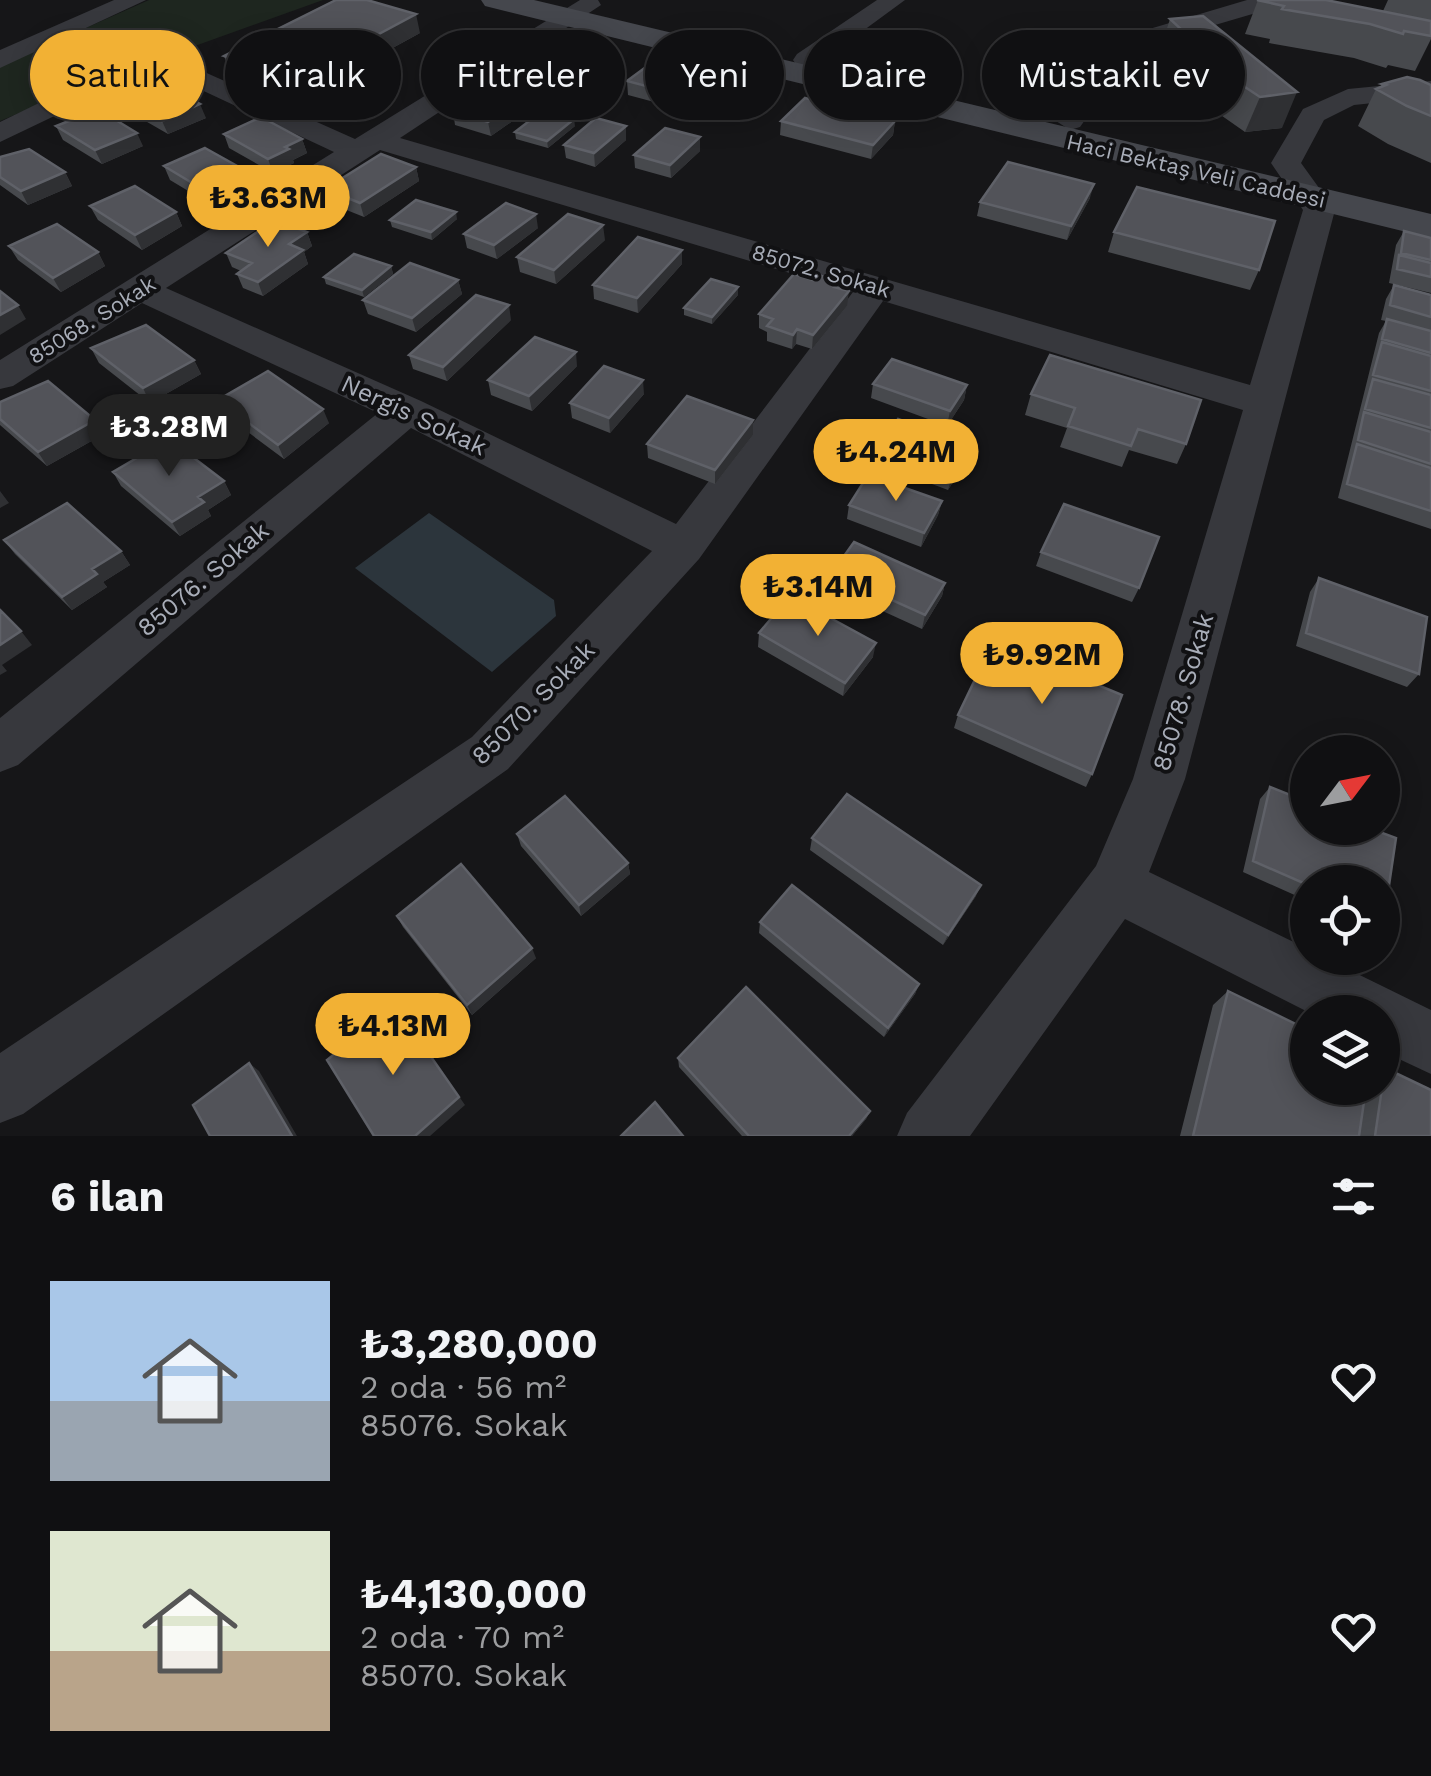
<!DOCTYPE html>
<html lang="tr">
<head>
<meta charset="utf-8">
<style>
  :root { --surface:#101012; --page:#19191b; --text:#f1f3f6; --muted:#9c9d9f; --line:#303032; --accent:#f2b134 }
  body { margin:0; font-family:"Work Sans",sans-serif; background:var(--page); color:var(--text); height:100vh; display:flex; flex-direction:column; font-size:38px; white-space:nowrap }
  * { box-sizing:border-box; margin:0 }
  p { font-size:32px; color:var(--muted) }
  .icon { flex:none; width:55px; height:55px; fill:none; stroke:currentColor; stroke-width:2; stroke-linecap:round; stroke-linejoin:round }
  .map { position:relative; height:1136px; overflow:hidden }
  .details { display:flex; flex-direction:column; background:var(--surface); flex:1 }
  .details>* { flex:none }
  .top-card { position:absolute; left:30px; top:30px; width:1372px; height:90px; display:flex; gap:20px }
  .needle { width:65px; rotate:58deg }
  .tools { position:absolute; left:1290px; top:735px; display:grid; gap:20px }
  .tools a { display:grid; place-items:center; width:110px; height:110px; border-radius:50%; background:var(--surface); box-shadow:0 5px 25px #0003,0 0 0 2px var(--line); font-size:50px }
  .price { position:absolute; translate:-50% -85px; padding:0 22px; border-radius:35px; background:var(--accent); color:#111; font-size:32px; line-height:65px; filter:drop-shadow(0 2px 5px #0008) }
  .price::after { content:''; position:absolute; left:50%; top:60px; width:30px; height:22px; margin-left:-15px; background:inherit; clip-path:polygon(0 0,100% 0,50% 100%) }
  .price.active { background:#222; color:#fff }
  ul { padding:0; list-style:none }
  li { display:flex; align-items:center; gap:30px; height:250px; padding:0 50px }
  li span { display:grid; place-items:center; flex:none; width:280px; height:200px; border-radius:0px; color:#555 }
  li>.icon { margin-inline-start:auto }
  span .icon { width:120px; height:120px; fill:#fffc; stroke-width:1 }
  li b { font-size:42px }
  h2 { display:flex; justify-content:space-between; align-items:center; height:120px; padding:0 50px; font-size:42px }
  .chip { padding:0 35px; border-radius:45px; background:var(--surface); box-shadow:0 5px 25px #0003,0 0 0 2px var(--line); font-size:35px; line-height:90px }
  .chip.active { background:var(--accent); color:#111 }
  .map>svg:first-child { display:block }
  .green { fill:#1e261f }
  .water { fill:#2c353c }
  .lines { fill:none; stroke-linecap:round; stroke-linejoin:round }
  .street { fill:#37383d; fill-rule:evenodd }
  .secondary { fill:#45474d; fill-rule:evenodd }
  .wall { fill:#47494d }
  .shaded-wall { fill:#2f3033 }
  .building { fill:#525359; stroke:#5f6168; stroke-width:2.5 }
  .labels { text-anchor:middle; dominant-baseline:central; stroke-width:8; stroke-linejoin:round; paint-order:stroke }
  .far-street-label { font-size:22px; fill:#a8adb8; stroke:#111113 }
  .street-label { font-size:25px; fill:#a8adb8; stroke:#111113 }
</style>
</head>
<body>
<div class="map">
<svg width="1431" height="1136" viewBox="0 0 1431 1136">
  <rect width="100%" height="100%" fill="#161618"/>
  <path class="green" d="M149,0h174l-131,47 -29,6 -163,68v-55z"/>
  <path class="water" d="M429,513l125,87 2,16 -64,56 -137,-104z"/>
  <g class="lines">
    <path class="street" d="M114,0h32l-146,68v-18z
      M580,0h18l3,5 -201,133 850,247 53,-175 -32,-47 32,-54 45,-20 83,-8v16l-77,8 -30,15 -23,43 34,47 -150,569 -36,93 159,77v9h17l106,52v64l-49,-23v-39h-74l-183,-93 -155,217h-73l10,-23 189,-247 37,-87 110,-369 -360,-109 -184,258 -191,210 -485,345 -23,9v-70l472,-316 180,-186 -241,-123 -393,337 -18,7v-54l378,-305 -236,-110 -129,83 -13,3v-29l334,-208 -173,-81 -25,6 -136,65v-20l117,-57 47,-11 191,85zM380,150l473,142 -177,232 -255,-123 -255,-113z
      M877,0h28l-90,66h-18l-4,-6 4,-6z
      M1247,0h39l-3,5 -119,35 -37,21 -47,66 -10,3 -14,-9 53,-72 37,-19z"/>
    <path class="secondary" d="M481,0h53l897,214v24l-946,-232z"/>
  </g>
  <path class="wall" d="M1258,0l125,11 5,-11h43v39l-16,32 -27,-6 -2,3 -32,-10 -85,-15 1,-4 -25,-5z
    M1203,16l79,112 -37,4 -40,-28 2,-5 -44,-33 3,-7 -7,-6 11,-34z
    M420,33l-119,65 -70,-24 -7,-18z
    M599,44l1,13 -52,36 -30,-9 -2,-13z
    M627,81l98,11 -26,22 -71,-19z
    M1382,84l49,1v78l-43,-19 -30,-18 18,-37 4,-1z
    M525,97l2,14 -36,25 -36,-11 -2,-14z
    M122,98l84,20 -38,16 -40,-23z
    M781,121h114l-2,14 -22,24 -91,-24z
    M56,126l87,20 -41,18 -39,-24z
    M575,126l-27,22 -32,-9 -1,-7z
    M626,126v14l-31,27 -29,-9 -2,-13z
    M224,134l78,5 5,14 -14,7 1,3 -21,10 -44,-25z
    M700,151l-29,27 -36,-10 -1,-13z
    M0,157l65,15 7,14 -44,19 -28,-20z
    M164,166l87,19 -15,7 1,4 -22,11 -45,-27z
    M416,167l3,14 -55,36 -35,-14 -4,-14z
    M1090,198l-23,42 -90,-24 3,-14z
    M90,206l86,6 6,14 -40,24 -44,-30z
    M457,219l-25,21 -40,-13 -2,-7z
    M538,228l-41,31 -30,-11 -3,-14z
    M1404,231l27,7v55l-42,-10 7,-38z
    M307,232l5,14 -8,6 4,12 -45,32 -20,-8 -6,-14 4,-3 -9,-4 -6,-14z
    M1114,232l145,38 -9,20 -142,-38z
    M605,240l-49,44 -36,-12 -3,-15z
    M9,246l89,6 7,14 -44,26 -43,-32z
    M682,264l-44,49 -44,-14 -1,-14z
    M391,266l2,8 -29,23 -38,-13 -2,-7z
    M458,280l4,14 -46,38 -48,-18 -5,-14z
    M813,280l25,1v7l9,18 -35,43 -16,-5 -4,5 -25,-8v-9l-8,-4v-14z
    M1394,285l37,10v234l-93,-31 41,-165 7,-12 -5,-1 5,-21z
    M738,295l-26,29 -28,-9v-7z
    M511,320l-64,61 -34,-12 -4,-14z
    M91,348l103,12 7,14 -51,29 -51,-40z
    M577,366l-45,45 -41,-16 -3,-15z
    M873,384l94,1 -3,15 -17,26 -76,-28z
    M644,394l-34,39 -38,-15 -2,-15z
    M1031,394l155,50 -9,20 -48,-14 -7,17 -62,-20 7,-19 -42,-13z
    M218,400l111,23 -45,36 -59,-44z
    M0,402l95,18 9,14 -57,32 -47,-41z
    M753,420v15l-38,49 -67,-26 -1,-14z
    M878,449l89,11 -19,30 -72,-27z
    M113,472l111,9 7,14 -23,15 3,6 -31,20 -59,-50z
    M942,501l-4,14 -17,32 -74,-28 2,-14z
    M4,540l117,11 9,14 -27,17 4,5 -35,23 -57,-56z
    M1041,552l98,36 -7,14 -96,-36z
    M832,573l113,10 -3,13 -20,33 -92,-42z
    M1319,578l100,96 -12,13 -111,-41 14,-54z
    M759,633l114,24 -30,39 -85,-49z
    M958,715l134,59 -6,13 -132,-59z
    M1270,787l38,15v26h61l27,10 -12,81 -2,1v-38h-74v19l-65,-29 17,-73z
    M517,834l111,29 2,11 -49,42 -60,-70z
    M812,838l164,58 -33,49 -133,-95z
    M397,916l139,42 -64,57 -69,-88z
    M760,922l159,62 -4,10 -31,43 -125,-104z
    M1228,991l80,97h74v-19l3,-1 46,68h-251l33,-131z
    M678,1058l192,53 -4,8 -14,17h-110l-63,-69z"/>
  <path class="shaded-wall" d="M416,14l4,19 -119,65 -6,-19z
    M599,44l1,13 -52,36 -2,-13z
    M725,79v13l-26,22v-14z
    M1297,92l-15,36 -37,4 15,-35z
    M525,97l2,14 -36,25 -3,-14z
    M200,104l6,14 -38,16 -6,-13z
    M574,119l1,7 -27,22 -1,-7z
    M895,121l-2,14 -22,24 2,-14z
    M626,126v14l-31,27 -1,-14z
    M137,133l6,13 -41,18 -7,-14z
    M700,137v14l-29,27 -1,-13z
    M302,139l5,14 -14,7 1,3 -21,10 -5,-14 17,-12z
    M416,167l3,14 -55,36 -4,-14z
    M246,171l5,14 -15,7 1,4 -22,11 -6,-14 19,-13z
    M65,172l7,14 -44,19 -7,-14z
    M1094,184l-4,14 -23,42 4,-14z
    M176,212l6,14 -40,24 -7,-15z
    M456,212l1,7 -25,21 -1,-8z
    M536,214l2,14 -41,31 -3,-14z
    M603,225l2,15 -49,44 -2,-14z
    M307,232l5,14 -8,6 4,12 -45,32 -5,-14 31,-38z
    M682,250v14l-44,49 -1,-15z
    M98,252l7,14 -44,26 -8,-14z
    M391,266l2,8 -29,23 -2,-7z
    M458,280l4,14 -46,38 -4,-14z
    M738,287v8l-26,29v-7z
    M849,291l-2,15 -35,43 1,-14z
    M18,305l8,14 -26,16v-20z
    M509,305l2,15 -64,61 -4,-14z
    M797,329l-1,15 -4,5 1,-14z
    M576,352l1,14 -45,45 -3,-15z
    M194,360l7,14 -51,29 -7,-15z
    M643,380l1,14 -34,39 -1,-15z
    M967,385l-3,15 -17,26 3,-15z
    M323,409l6,14 -45,36 -6,-14z
    M95,420l9,14 -57,32 -9,-14z
    M753,420v15l-38,49v-14z
    M971,445l-4,15 -19,30 4,-14z
    M224,481l7,14 -23,15 3,6 -31,20 -8,-14 26,-25z
    M0,491l9,12 -9,5z
    M942,501l-4,14 -17,32 3,-14z
    M121,551l9,14 -27,17 4,5 -35,23 -10,-13 30,-28z
    M945,583l-3,13 -20,33 3,-14z
    M21,631l11,14 -30,20 5,6 -7,4v-30z
    M876,643l-3,14 -30,39 2,-13z
    M628,863l2,11 -49,42 -2,-11z
    M981,885l-5,11 -33,49 5,-10z
    M532,948l4,10 -64,57 -5,-10z
    M919,984l-4,10 -31,43 4,-9z
    M402,1014l63,91 -35,31h-15z
    M249,1063l10,8 38,65h-5z
    M870,1111l-4,8 -14,17h-3z"/>
  <path class="building" d="M336,0h31l49,14 -121,65 -71,-23z
    M1257,0h69l105,21v15l-27,-5 -1,3 -33,-10 -88,-15 2,-3z
    M1203,16l94,76 -37,5 -42,-28 8,-1 -52,-37h9l-13,-12z
    M569,36l30,8 -53,36 -30,-9z
    M654,61l71,18 -26,21 -72,-19z
    M1407,77l13,3 11,5v31l-24,-10 -31,-17 10,-4 -4,-1z
    M163,84l37,20 -38,17 -40,-23 21,-8z
    M490,87l35,10 -37,25 -35,-11z
    M805,98l90,23 -22,24 -92,-24z
    M101,111l36,22 -42,17 -39,-24 23,-9z
    M542,111l32,8 -27,22 -32,-9z
    M261,117l41,22 -17,8 4,2 -21,10 -44,-25z
    M596,118l30,8 -32,27 -30,-8z
    M665,128l35,9 -30,28 -36,-10z
    M205,148l41,23 -18,9 4,2 -23,11 -45,-27z
    M29,149l36,23 -44,19 -21,-14v-20z
    M381,154l35,13 -56,36 -35,-14z
    M1008,162l86,22 -23,42 -91,-24z
    M135,186l41,26 -41,23 -45,-29z
    M1137,187l138,34 -16,49 -145,-38z
    M416,200l40,12 -25,20 -41,-12z
    M506,203l30,11 -42,31 -30,-11z
    M568,214l35,11 -49,45 -37,-13z
    M275,220l32,12 -18,12 14,6 -45,32 -21,-8 15,-11 -26,-10z
    M57,224l41,28 -45,26 -44,-32z
    M1404,231l27,7v22l-30,-7z
    M638,237l44,13 -45,48 -44,-13z
    M354,254l37,12 -29,24 -38,-13z
    M1399,255l32,8v14l-34,-8z
    M410,263l48,17 -46,38 -49,-18z
    M794,274l19,6 5,-5 20,6 -4,6 15,4 -36,44 -16,-6 -4,6 -26,-9 6,-7 -14,-5z
    M711,279l27,8 -26,30 -28,-9z
    M1394,285l37,10v22l-41,-12z
    M0,291l18,14 -18,10z
    M476,295l33,10 -66,62 -34,-12z
    M1387,319l44,12v22l-49,-14z
    M146,325l48,35 -51,28 -52,-40z
    M535,337l41,15 -47,44 -41,-16z
    M1382,342l49,14v35l-58,-16z
    M1050,355l151,45 -15,44 -48,-15 -7,17 -63,-20 7,-18 -44,-14z
    M892,359l75,26 -17,26 -77,-27z
    M604,366l39,14 -34,38 -39,-15z
    M268,371l55,38 -45,36 -60,-45z
    M1373,379l58,16v33l-66,-19z
    M48,381l47,39 -57,32 -38,-33v-17z
    M687,396l66,24 -38,50 -68,-26z
    M1364,412l67,20v32l-73,-24z
    M898,419l73,26 -19,31 -74,-27z
    M169,439l55,42 -26,16 6,5 -32,20 -59,-50z
    M1357,444l74,24v43l-84,-27z
    M868,475l74,26 -18,32 -75,-28z
    M67,503l54,48 -29,18 5,5 -35,23 -58,-57z
    M1064,504l95,33 -20,51 -98,-36z
    M854,542l91,41 -20,32 -93,-42z
    M1319,578l108,39 -8,57 -113,-41z
    M790,596l86,47 -31,40 -86,-50z
    M0,610l21,21 -21,14z
    M993,642l129,53 -30,79 -134,-59z
    M1270,787l38,15v26h61l27,10 -12,81 -2,-37h-74v3l-55,-24z
    M847,794l134,91 -33,50 -136,-97z
    M565,796l63,67 -49,42 -62,-71z
    M461,864l71,84 -65,57 -70,-89z
    M792,885l127,99 -31,44 -128,-106z
    M746,987l124,124 -21,25h-100l-71,-78z
    M1228,991l80,39v58h58l-7,48h-166z
    M395,1005l64,92 -44,39h-41l-47,-76z
    M249,1063l43,73h-82l-17,-31z
    M1385,1068l46,22v46h-56z
    M655,1102l28,34h-62z"/>
  <g class="labels">
    <g class="far-street-label">
      <text transform="translate(1196 171) rotate(13)">Haci Bektaş Veli Caddesi</text>
      <text transform="translate(821 271) rotate(16)">85072. Sokak</text>
      <text transform="translate(92 320) rotate(-32)">85068. Sokak</text>
    </g>
    <g class="street-label">
      <text transform="translate(414 415) rotate(25)">Nergis Sokak</text>
      <text transform="translate(203 579) rotate(-40)">85076. Sokak</text>
      <text transform="translate(1183 692) rotate(-74)">85078. Sokak</text>
      <text transform="translate(533 703) rotate(-45)">85070. Sokak</text>
    </g>
  </g>
</svg>
<div class="tools">
<a><svg class="needle" viewBox="-14 -14 28 28"><path d="M0-13l5 13h-10z" fill="#e53935"/><path d="M0 13l5-13h-10z" fill="#9c9d9f"/></svg></a>
<a><svg class="icon" aria-label="locate" viewBox="0 0 24 24"><circle cx="12" cy="12" r="6"/><path d="M12 2v4M12 18v4M2 12h4M18 12h4"/></svg></a>
<a><svg class="icon" aria-label="layers" viewBox="0 0 24 24"><path d="M12 4l9 5-9 5-9-5zM3 14l9 5 9-5"/></svg></a>
</div>
<b class="price" style="left:268px;top:250px">₺3.63M</b>
<b class="price active" style="left:169px;top:479px">₺3.28M</b>
<b class="price" style="left:896px;top:504px">₺4.24M</b>
<b class="price" style="left:818px;top:639px">₺3.14M</b>
<b class="price" style="left:1042px;top:707px">₺9.92M</b>
<b class="price" style="left:393px;top:1078px">₺4.13M</b>
<div class="top-card">
<a class="chip active">Satılık</a>
<a class="chip">Kiralık</a>
<a class="chip">Filtreler</a>
<a class="chip">Yeni</a>
<a class="chip">Daire</a>
<a class="chip">Müstakil ev</a>
</div>
</div>
<section class="details">
<h2>6 ilan<svg class="icon" aria-label="filters" viewBox="0 0 24 24"><path d="M4 7h16M4 17h16"/><circle cx="9" cy="7" r="2"/><circle cx="15" cy="17" r="2"/></svg></h2>
<ul>
<li><span style="background:linear-gradient(#a9c7e8 60%,#9aa5b1 0)"><svg class="icon" aria-label="home" viewBox="0 0 24 24"><path d="M3 11l9-7 9 7M6 9v11h12V9"/></svg></span><div><b>₺3,280,000</b><p>2 oda · 56 m²</p><p>85076. Sokak</p></div><svg class="icon" aria-label="heart" viewBox="0 0 24 24"><path d="M12 20l-8-8c-3-5 5-10 8-4 3-6 11-1 8 4z"/></svg></li>
<li><span style="background:linear-gradient(#dfe7d0 60%,#b9a48a 0)"><svg class="icon" aria-label="home" viewBox="0 0 24 24"><path d="M3 11l9-7 9 7M6 9v11h12V9"/></svg></span><div><b>₺4,130,000</b><p>2 oda · 70 m²</p><p>85070. Sokak</p></div><svg class="icon" aria-label="heart" viewBox="0 0 24 24"><path d="M12 20l-8-8c-3-5 5-10 8-4 3-6 11-1 8 4z"/></svg></li>
</ul>
</section>
</body>
</html>
